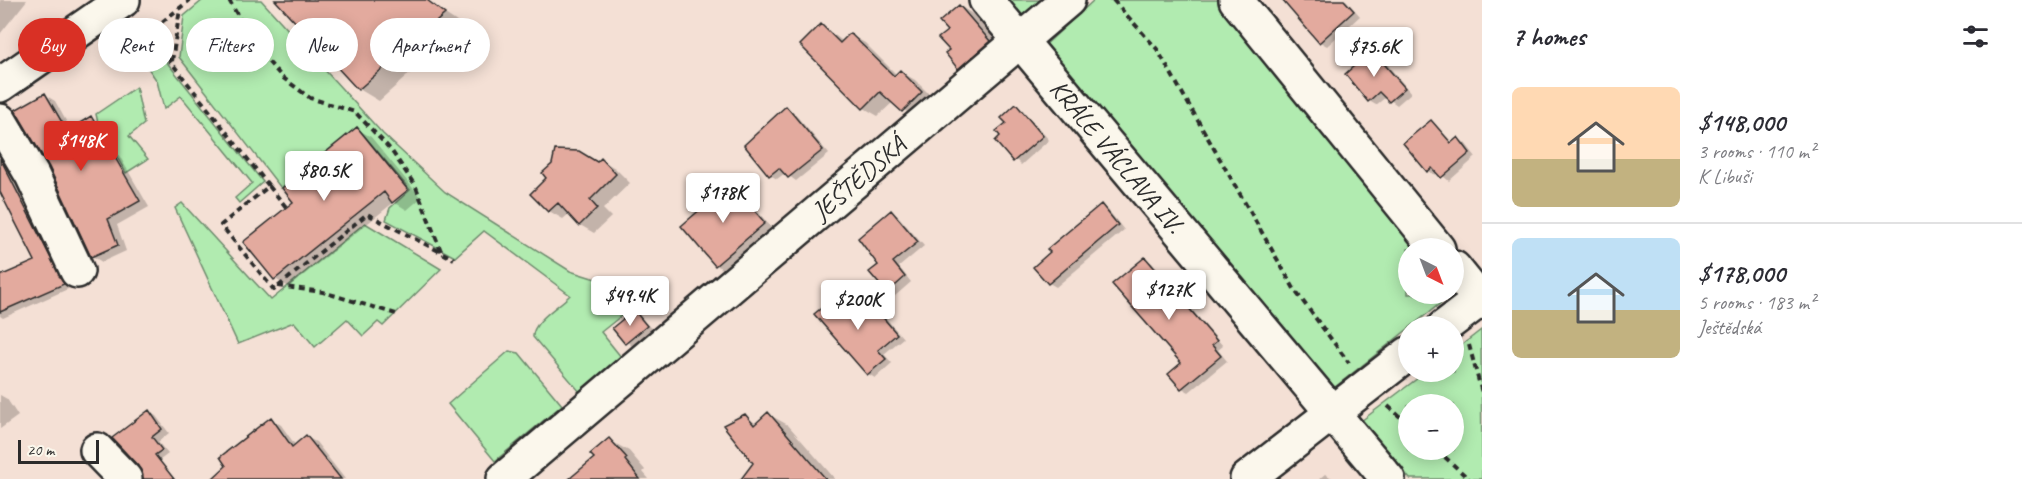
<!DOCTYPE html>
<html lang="en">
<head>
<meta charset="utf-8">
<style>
  :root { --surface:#fff; --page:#f2f2f3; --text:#2b2b33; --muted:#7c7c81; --line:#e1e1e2; --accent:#d93025 }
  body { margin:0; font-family:Caveat,sans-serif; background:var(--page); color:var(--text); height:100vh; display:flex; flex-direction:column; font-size:22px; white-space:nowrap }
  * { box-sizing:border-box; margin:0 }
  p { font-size:20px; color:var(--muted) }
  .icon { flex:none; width:33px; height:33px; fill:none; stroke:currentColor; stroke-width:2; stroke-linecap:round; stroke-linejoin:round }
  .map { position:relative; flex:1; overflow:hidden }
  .drawer { display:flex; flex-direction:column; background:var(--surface); width:540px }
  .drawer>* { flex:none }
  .top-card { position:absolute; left:18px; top:18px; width:570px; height:54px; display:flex; gap:12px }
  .needle { width:39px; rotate:138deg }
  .buttons { position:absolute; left:1398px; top:238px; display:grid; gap:12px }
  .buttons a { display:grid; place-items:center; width:66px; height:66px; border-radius:50%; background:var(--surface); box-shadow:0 3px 15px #0003; font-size:30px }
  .scale { position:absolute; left:18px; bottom:15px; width:81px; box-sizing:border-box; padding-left:6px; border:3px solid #2b2b2b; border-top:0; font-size:16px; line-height:21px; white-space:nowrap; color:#2b2b2b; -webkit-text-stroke:4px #fbf7ec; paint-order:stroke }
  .price { position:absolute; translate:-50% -51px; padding:0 14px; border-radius:6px; background:#fff; color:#222; font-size:20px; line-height:39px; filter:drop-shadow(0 2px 3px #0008) }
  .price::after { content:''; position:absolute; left:50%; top:36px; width:18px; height:14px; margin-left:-9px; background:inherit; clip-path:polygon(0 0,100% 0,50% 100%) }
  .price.active { background:var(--accent); color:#fff }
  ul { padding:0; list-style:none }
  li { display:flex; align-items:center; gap:18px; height:150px; padding:0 30px }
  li+li { border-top:2px solid var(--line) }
  li span { display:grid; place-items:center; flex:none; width:168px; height:120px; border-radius:9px; color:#555 }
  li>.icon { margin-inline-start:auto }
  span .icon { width:72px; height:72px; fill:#fffc; stroke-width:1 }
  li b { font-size:26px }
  h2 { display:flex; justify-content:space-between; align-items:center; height:72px; padding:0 30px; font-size:26px }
  .chip { padding:0 21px; border-radius:27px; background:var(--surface); box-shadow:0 3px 15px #0003; font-size:21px; line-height:54px }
  .chip.active { background:var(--accent); color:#fff }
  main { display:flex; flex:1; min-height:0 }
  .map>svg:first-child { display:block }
  .green { fill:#b1ebb0; stroke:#6e8b6e; stroke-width:1.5; fill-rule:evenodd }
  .shadow { fill:#0003 }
  .building { fill:#e3aa9e; stroke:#2b2b2b; stroke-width:1.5 }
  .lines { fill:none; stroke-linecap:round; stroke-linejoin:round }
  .minor-casing { stroke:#2b2b2b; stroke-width:38 }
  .path { stroke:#2b2b2b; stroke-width:4; stroke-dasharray:6 4.5; stroke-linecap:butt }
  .minor { stroke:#fbf7ec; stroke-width:33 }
  .labels { text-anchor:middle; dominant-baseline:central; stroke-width:6; stroke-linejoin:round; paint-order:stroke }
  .street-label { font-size:26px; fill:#2b2b2b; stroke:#fbf7ec }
</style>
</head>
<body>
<main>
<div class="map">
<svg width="1482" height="479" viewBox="0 0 1482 479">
  <rect width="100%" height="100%" fill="#f4e0d5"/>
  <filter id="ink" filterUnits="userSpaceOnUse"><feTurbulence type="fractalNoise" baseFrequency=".0167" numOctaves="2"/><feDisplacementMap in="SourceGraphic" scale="12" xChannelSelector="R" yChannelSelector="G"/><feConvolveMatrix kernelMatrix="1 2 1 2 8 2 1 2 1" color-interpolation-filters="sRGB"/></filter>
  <g filter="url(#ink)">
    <path class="green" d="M203,0h58l122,134 62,58 125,79 77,24 -46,37 20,25 -41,35 -47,-55c-1,-16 27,-31 37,-42l-86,-64 -29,26 -69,-37 4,-12 20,-18 -53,-63 -76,61 -102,-131 5,-41z
      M1004,0h41l-24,21z
      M1094,0h123l208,249h-17v45h44l-122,97 -287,-344z
      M137,52l24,3 102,127 -24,21 -4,-5 17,-15 -71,-87 -17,13 -7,-28z
      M136,87l8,37 -15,12 19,23 -22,14 -28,-50 -2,-9z
      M182,203l89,97 94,-77 76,46 -58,57 -5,-4 -15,14 -16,-17 -32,28 -21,-25 -56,22 -63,-136z
      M1481,330l1,149h-72l-49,-58 65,-49h28v-21zM1408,405h46v45h-46z
      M509,351l10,2 43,52 -67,56 -47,-57z"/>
    <path class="shadow" d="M0,0h27l-27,34z
      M277,0h147l39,26 -84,75 -20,-12z
      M1284,0h62l14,16 -33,30 -7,-4z
      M960,6l14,9 29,35 -30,26 -14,-9 -8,-16 -2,-20z
      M822,26l22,16 7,-7 14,8 32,32 4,-3 14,8 21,21 -19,18 -24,-17 -15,14 -14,-8 -62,-63z
      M1373,52l7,4 31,37 -14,12 -11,-8 -10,8 -7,-4z
      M45,95l10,6 16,29 20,-12 10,6 48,83 -32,18 9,26 -24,11 -10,-6z
      M1016,106l7,4 26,30 -28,25 -24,-24 5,-5z
      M786,108l7,4 36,42 -33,27 -11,-8 -8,6 -7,-4z
      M1432,122l21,21 5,-4 7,4 11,14 -27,24 -11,-9 -3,3 -7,-4z
      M357,129l14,8 50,61 -14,12 -13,-8 -105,85 -14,-8 -30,-36 50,-41z
      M0,152l22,37 48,99 -67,30 -3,-2v-38l37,-16 -37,-73z
      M601,160l14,8 15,15 -27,26 8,8 -17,16 -14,-8 -10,-12 -7,6 -14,-8 -17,-17z
      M731,185l7,4 33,38 -48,42 -7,-4z
      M1101,206l7,4 16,20 -68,57 -7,-4z
      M891,212l7,4 26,30 -25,21 12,15 -16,14 -7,-4 -17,-20 9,-7z
      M1145,259l7,4 71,83 -5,4 9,11 -38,31 -7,-4 1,-25z
      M835,299l8,4 25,-1 8,5 27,31 -19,16 8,9 -17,15 -7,-4z
      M634,312l19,18 -20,17 -19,-18z
      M0,395l7,4 11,17 -18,13z
      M149,412l7,4 13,17 -11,9 10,12 -21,16z
      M768,414l20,11 47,54h-76l-15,-63 13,8z
      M271,419l10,6 15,21 10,-9 10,5 29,37h-112z
      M609,440l20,11 16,19 -2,2 6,7h-77l24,-20z
      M1325,474l7,4 1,1h-14z"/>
    <path class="building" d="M275,0h152l18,14 -87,76z
      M1282,0h62l10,11 -35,32z
      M959,5l31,36 -32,28 -13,-16 4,-3 -11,-12 9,-7 -8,-9z
      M821,24l19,19 10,-10 44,43 6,-6 22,22 -20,20 -22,-20 -17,17 -63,-64z
      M1372,50l33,38 -16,14 -10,-10 -11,10 -23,-28z
      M45,93l22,38 24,-15 49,85 -32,18 10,26 -27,12 -42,-90 -34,-57z
      M1016,104l27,32 -30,26 -18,-21 5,-5 -4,-5 10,-8 -5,-5z
      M786,106l37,44 -35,28 -9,-10 -10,8 -25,-31z
      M1431,120l20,23 7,-6 12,16 -29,25 -9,-10 -5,4 -24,-29z
      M357,127l51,63 -16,13 -8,-11 -110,88 -31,-38 50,-40 -11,-14z
      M555,150l24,1 18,11 4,-4 15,16 -26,26 7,8 -18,18 -21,-23 -10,9 -18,-18 16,-16 -4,-5 10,-9z
      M0,158l64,126 -64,28v-36l35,-15 -35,-69z
      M731,183l34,40 -50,43 -34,-40z
      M1101,204l17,21 -70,59 -15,-17 17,-15 -3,-3z
      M891,210l27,32 -25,20 12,15 -18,16 -18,-21 9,-7 -20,-27z
      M1145,257l72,84 -5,4 9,11 -40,33 -13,-15 13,-11 -69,-79z
      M835,297l4,5 30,-1 28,33 -19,16 8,9 -19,16 -53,-61z
      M634,310l13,16 -22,18 -13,-16z
      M149,410l13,19 -10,8 10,13 -7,5 19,24h-31l-5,-13 -26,-28z
      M768,412l58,67h-85l12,-16 -30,-38 22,-11 9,11z
      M271,417l21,30 14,-12 35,44h-129l14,-13 -6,-9z
      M609,438l18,20 -2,2 15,19h-71l25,-21 -4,-4z"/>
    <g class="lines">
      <defs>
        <g id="minor">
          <path id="s1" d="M986,0l402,479"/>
          <path d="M1236,0l202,249"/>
          <path d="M0,85l123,-85"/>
          <path d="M0,121l32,54 45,96"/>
          <path d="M1454,268l26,32"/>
          <path d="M1444,327l38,-29"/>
          <path d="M97,450l28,29"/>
          <path id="s2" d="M504,479l564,-479"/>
          <path d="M1247,479l161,-125"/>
        </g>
      </defs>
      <use href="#minor" class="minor-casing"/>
      <path class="path" d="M229,0l27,48 26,29 28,21 45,14 36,38 25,37 25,64
        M1113,0l44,49 139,243 53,71
        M148,33l121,153
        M109,46l17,4 64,-50
        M172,61l8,-52
        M286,207l-17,-21 -48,39 53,65 93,-76 87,45
        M278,286l45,6 73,22
        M1469,345l13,48
        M1388,406l20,18
        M1437,450l32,29"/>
      <use href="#minor" class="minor"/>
    </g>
  </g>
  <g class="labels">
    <g class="street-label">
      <text stroke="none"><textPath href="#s1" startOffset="204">KRÁLE VÁCLAVA IV.</textPath></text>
      <text stroke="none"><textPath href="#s2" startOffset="465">JEŠTĚDSKÁ</textPath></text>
    </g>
  </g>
</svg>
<div class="buttons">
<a><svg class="needle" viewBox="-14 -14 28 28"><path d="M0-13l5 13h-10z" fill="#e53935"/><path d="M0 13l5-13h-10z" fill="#7c7c81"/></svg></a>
<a>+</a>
<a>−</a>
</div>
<div class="scale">20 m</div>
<b class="price" style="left:1374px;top:78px">$75.6K</b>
<b class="price active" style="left:81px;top:172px">$148K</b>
<b class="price" style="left:324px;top:202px">$80.5K</b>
<b class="price" style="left:723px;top:224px">$178K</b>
<b class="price" style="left:1169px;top:321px">$127K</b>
<b class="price" style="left:630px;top:327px">$49.4K</b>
<b class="price" style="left:858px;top:331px">$200K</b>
<div class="top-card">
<a class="chip active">Buy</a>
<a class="chip">Rent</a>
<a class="chip">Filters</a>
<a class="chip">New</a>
<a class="chip">Apartment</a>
</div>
</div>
<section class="drawer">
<h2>7 homes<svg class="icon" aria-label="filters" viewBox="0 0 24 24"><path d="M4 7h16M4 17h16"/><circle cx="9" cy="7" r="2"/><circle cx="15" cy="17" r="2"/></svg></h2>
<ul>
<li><span style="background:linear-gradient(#ffd9b3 60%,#c2b280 0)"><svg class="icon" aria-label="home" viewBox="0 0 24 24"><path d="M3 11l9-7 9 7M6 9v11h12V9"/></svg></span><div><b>$148,000</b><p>3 rooms · 110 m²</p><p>K Libuši</p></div></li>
<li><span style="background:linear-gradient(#bfe0f5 60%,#c2b280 0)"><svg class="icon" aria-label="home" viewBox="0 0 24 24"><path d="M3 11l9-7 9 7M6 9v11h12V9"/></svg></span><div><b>$178,000</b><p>5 rooms · 183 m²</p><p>Ještědská</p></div></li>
</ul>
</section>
</main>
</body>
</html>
